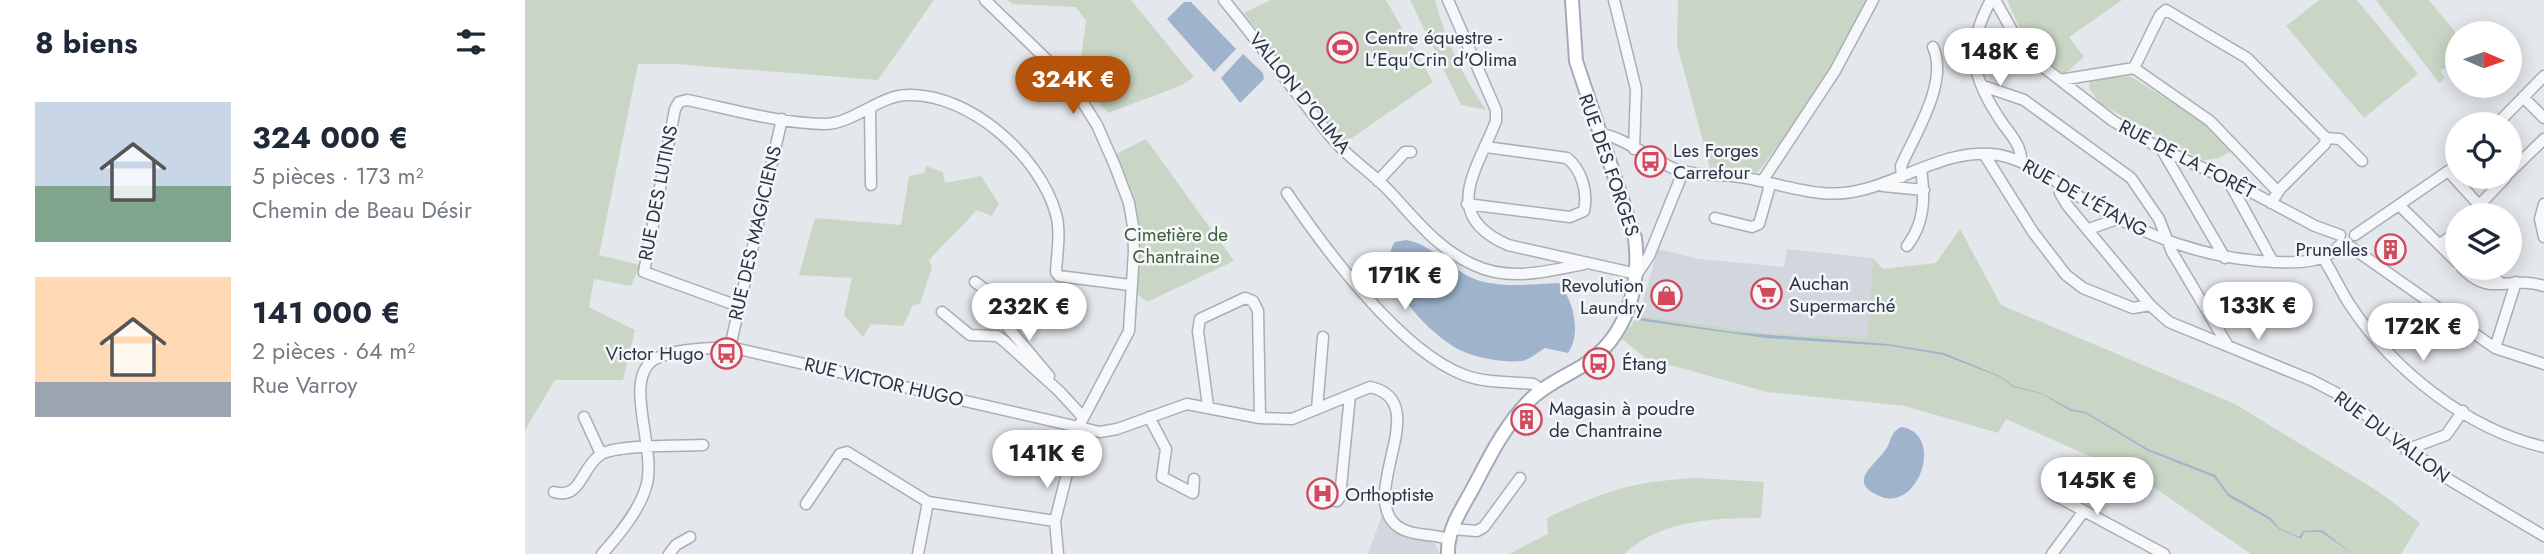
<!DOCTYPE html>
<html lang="fr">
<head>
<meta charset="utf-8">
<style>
  :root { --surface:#fff; --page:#f6f6f7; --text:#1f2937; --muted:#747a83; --accent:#b45309 }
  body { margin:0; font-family:Jost,sans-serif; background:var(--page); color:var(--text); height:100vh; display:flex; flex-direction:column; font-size:26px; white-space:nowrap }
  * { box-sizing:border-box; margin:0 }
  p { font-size:23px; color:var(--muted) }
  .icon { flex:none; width:38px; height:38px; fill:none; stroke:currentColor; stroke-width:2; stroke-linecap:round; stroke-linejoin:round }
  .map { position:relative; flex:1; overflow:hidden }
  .drawer { display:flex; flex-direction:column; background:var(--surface); width:525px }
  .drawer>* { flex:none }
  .needle { width:46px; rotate:92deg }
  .fabs { position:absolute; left:1920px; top:21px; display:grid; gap:14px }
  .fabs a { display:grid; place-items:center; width:77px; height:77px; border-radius:50%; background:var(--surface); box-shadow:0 4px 18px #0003; font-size:35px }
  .price { position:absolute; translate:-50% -60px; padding:0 16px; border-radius:24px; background:#fff; color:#222; font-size:23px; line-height:46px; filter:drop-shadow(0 2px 4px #0008) }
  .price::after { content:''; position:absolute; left:50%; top:42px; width:21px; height:16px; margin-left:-10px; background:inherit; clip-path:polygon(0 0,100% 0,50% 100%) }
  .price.active { background:var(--accent); color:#fff }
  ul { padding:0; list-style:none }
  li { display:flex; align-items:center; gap:21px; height:175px; padding:0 35px }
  li span { display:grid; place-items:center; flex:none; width:196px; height:140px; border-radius:0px; color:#555 }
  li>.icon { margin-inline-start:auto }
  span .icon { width:84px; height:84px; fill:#fffc; stroke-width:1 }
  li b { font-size:30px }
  h2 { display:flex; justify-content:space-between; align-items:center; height:84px; padding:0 35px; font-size:30px }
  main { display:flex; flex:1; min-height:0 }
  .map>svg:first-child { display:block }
  .built { fill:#d2d6de }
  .green { fill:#c9d6c5 }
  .water { fill:#9fb4cc }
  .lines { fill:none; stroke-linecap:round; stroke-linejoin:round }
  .minor-casing { stroke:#a9aeb7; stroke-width:13 }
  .major-casing { stroke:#a3abb8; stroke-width:16 }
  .minor { stroke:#f7f8fa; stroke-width:10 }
  .major { stroke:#fff; stroke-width:12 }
  .labels { text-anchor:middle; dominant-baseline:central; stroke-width:5; stroke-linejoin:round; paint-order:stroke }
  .poi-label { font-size:19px; fill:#2b3445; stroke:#f4f6f9; text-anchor:start }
  .street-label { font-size:19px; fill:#2b3445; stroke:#f4f6f9 }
  .park-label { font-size:19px; fill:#3f6138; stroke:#f4f6f9 }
</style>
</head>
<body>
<main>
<section class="drawer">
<h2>8 biens<svg class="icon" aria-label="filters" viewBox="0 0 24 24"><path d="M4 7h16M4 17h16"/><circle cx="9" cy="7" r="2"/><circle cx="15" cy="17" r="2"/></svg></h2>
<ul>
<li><span style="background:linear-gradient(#c9d6e8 60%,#7fa58c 0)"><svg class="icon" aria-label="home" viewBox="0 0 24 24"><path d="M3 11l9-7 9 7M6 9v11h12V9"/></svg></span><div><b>324 000 €</b><p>5 pièces · 173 m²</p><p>Chemin de Beau Désir</p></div></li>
<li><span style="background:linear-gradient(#ffd9b3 75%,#9aa5b1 0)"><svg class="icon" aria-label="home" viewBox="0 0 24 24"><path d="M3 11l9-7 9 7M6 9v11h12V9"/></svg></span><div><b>141 000 €</b><p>2 pièces · 64 m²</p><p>Rue Varroy</p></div></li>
</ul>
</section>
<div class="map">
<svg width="2019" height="554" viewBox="0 0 2019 554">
  <rect width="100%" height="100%" fill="#e4e7ec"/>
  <path class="built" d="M1133,249l41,10 85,8 3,-18 86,9 -6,80 -104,-5 -124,-18z
    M857,515l12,16 12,7 28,4 6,12h-72z"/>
  <path class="green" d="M0,0h409l-56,80 -202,-16h-38l-39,191 41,10 -9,21 -37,-7 -5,28 46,23 -12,50h-68l-30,50z
    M482,0h124l63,77 -12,8 -74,28 -30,-34 8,-58 -10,-14 -63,-3z
    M746,0h115l47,82 -90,62 -99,-131z
    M885,0h25c11,41 27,75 51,110l-25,-5z
    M1153,0h197l-48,81 -69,91 -46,3 -35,-130z
    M1482,0h115l-53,37 15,20 -20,18 -35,-26z
    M1794,0h38l61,74 -54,44 -78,-92z
    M1851,0h53l26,32 2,21 -10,9 10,-6v8l-17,6 5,8 -6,5z
    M1605,76l77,48 24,27 -12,7 -16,2 -103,-56 -11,-16 1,-9z
    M621,139l88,122 -87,41 -15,-12 6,-43 -24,-92z
    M401,166l17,6 2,11 36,-7 18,28 -7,12 -15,-6 -48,50 3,7 -12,37 -7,1 -10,21 -32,-2 -8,13 -19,-22 8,-37 -53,-3 16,-57 86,7 8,-49 15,-3z
    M1435,229l41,76 234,99 144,88 41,31 -19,31h-150l-108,-74 -137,-61 -8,14 -93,-27 -138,-14 -93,-26 -20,-1 -32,-26 16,-24 125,18 104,5 6,-80 10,11 53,-6z
    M1173,478l66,4 -3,36c-48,0 -100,2 -137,36h-115l39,-20 -1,-16c58,-27 86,-37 151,-40z"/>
  <path class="water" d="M659,2h7l45,47 -22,23 -47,-53z
    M718,54l20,19 1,6 -24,24 -19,-25z
    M881,240c26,4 43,28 66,38 27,11 58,6 87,5 14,17 23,50 9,70l-23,-5c-7,4 -16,12 -23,13 -17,2 -44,-3 -60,-10 -30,-14 -91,-75 -67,-109z
    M1109,317l99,15 155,12 56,9 56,23 13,10 28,7 30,16 15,3 62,37 67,26 14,19 42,24 8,10 20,9 4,-6 19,-1 31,24 -32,-22h-17l-3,7 -22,-10 -9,-9 -42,-24 -14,-19 -66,-26 -63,-38 -14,-2 -29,-17 -29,-7 -13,-10 -57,-22 -53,-9 -124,-8 -130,-18z
    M1376,427c44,6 18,83 -19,70 -35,-13 -11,-29 1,-44 9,-9 5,-19 18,-26z"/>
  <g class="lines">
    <defs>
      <path id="minor" d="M460,0l85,82 27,43 18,41 14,37 4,23 1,25 -5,80 -50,95 -24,95 3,33
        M699,0c37,45 71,93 108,138 17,21 41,35 59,55 26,28 47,56 83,72 36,17 73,6 110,-1
        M923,0l48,110v11c-20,51 -56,94 12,124l129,29 12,-18 34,-84
        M1089,0l22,89 -2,60
        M1466,0c-27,49 -19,79 12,124 9,12 19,23 18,38
        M1470,0l29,52 89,69 48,28 66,30 88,47 25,9
        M1535,80l74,-12
        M1458,86l41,14 107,78 28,41 13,33 56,94
        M1998,97l21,21
        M345,108l1,77
        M1972,124l47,-48
        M1074,134c15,-2 58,28 76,35 19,7 38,5 57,7 30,3 59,14 89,17 64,7 114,-48 178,-38 32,6 62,31 89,47 60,35 119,58 189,60 23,1 48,1 64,-18
        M1801,138l14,1 22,22
        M1637,150l63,108
        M1459,154l49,78 33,43 17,13 50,20 17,-3 19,17 142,58 31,16 106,83 96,57
        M1924,172l29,32
        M1984,173l35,-34
        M1377,177l-1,-11c14,-32 48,-84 32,-119
        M1703,180l45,82
        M853,181l27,-29h6
        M1358,186l41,4
        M1538,187l-3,6 7,12 83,100
        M762,193c38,56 113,158 177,182 21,8 47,7 69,9l9,6
        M1746,203l9,-14 45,-45 1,-6 -79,-80 -81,-48 -6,5 -26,53 76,53 68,71
        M942,204l103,13 14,-6c4,-19 -2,-41 -17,-53l-81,-11
        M2019,204l-4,15 4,18
        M1875,206l57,56
        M1945,215l36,-38
        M1190,218l37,9 7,-3 10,-35 -4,-12 70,-106 38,-71
        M1564,229l28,-10
        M1830,235l102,-70
        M1915,244l17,-12
        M1382,246c18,-23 18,-49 14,-77
        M1826,247l144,101 49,16
        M1798,258c10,15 17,32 27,47 43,65 117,124 194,142
        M1937,268c29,30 46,7 82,18
        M1961,268l15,16
        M450,282l20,15 10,19
        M487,297l-7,19 2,10 42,50
        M213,306l-94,-34 31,-163 4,-7 8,-2c44,9 91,23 136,24 29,1 56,-29 85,-29 61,-2 132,61 148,119 5,18 1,39 0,58l3,4 71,9
        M417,312l28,23 27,1 7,5 55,50 23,25
        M205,347l52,-228
        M1970,348l21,-66
        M683,406l-10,-75 2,-12 45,-21 8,3 5,10 2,107
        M792,409l6,-72
        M59,417l17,37
        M624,417l17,32 -4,28 31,16 1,-14
        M1881,450l40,-15 17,-24
        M816,490l-9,2 -1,8 6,1 3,-4 10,-102
        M29,492c27,8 27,-24 46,-37 14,-11 83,-9 103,-10
        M281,504l34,-50 7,-2 81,50 127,19
        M1559,511l80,43
        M927,529l25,2 7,-4 36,-49
        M77,554c17,-19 37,-43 44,-67 12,-38 -25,-108 9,-128 21,-11 52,-10 75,-12l370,85 17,-3 70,-25 73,14 32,1 78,-32c65,14 -12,105 26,138 14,12 36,8 52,14
        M144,554l7,-9 14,-8
        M393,554l10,-52
        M1527,554l32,-43 -31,-17"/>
      <path id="major" d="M923,554c-1,-24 13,-44 24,-64 17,-32 32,-64 58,-90 15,-15 36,-24 54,-35 43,-28 57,-79 51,-127l-59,-177 -4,-61"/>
    </defs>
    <use href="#minor" class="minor-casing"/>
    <use href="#major" class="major-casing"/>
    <use href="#minor" class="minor"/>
    <use href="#major" class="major"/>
  </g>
  <defs>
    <symbol id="stadium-ring" viewBox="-11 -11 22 22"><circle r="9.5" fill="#f4f6f9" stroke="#d1495b" stroke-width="1.5"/><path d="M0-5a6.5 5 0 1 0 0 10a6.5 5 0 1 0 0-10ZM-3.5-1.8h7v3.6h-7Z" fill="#d1495b"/></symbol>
    <symbol id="bus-ring" viewBox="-11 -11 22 22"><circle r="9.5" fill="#f4f6f9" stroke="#d1495b" stroke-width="1.5"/><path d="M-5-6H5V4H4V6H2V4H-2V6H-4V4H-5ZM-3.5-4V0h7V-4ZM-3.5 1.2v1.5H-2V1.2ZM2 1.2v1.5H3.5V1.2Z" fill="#d1495b"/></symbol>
    <symbol id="building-ring" viewBox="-11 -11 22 22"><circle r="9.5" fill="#f4f6f9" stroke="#d1495b" stroke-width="1.5"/><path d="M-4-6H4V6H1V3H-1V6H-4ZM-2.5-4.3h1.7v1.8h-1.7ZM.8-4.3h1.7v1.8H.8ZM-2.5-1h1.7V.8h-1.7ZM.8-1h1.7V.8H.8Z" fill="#d1495b"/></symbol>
    <symbol id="supermarket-ring" viewBox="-11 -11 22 22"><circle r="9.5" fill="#f4f6f9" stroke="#d1495b" stroke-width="1.5"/><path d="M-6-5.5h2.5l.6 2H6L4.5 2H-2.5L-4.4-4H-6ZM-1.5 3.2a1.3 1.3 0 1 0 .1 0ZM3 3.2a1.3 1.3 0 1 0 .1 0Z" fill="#d1495b"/></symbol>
    <symbol id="shop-ring" viewBox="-11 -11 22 22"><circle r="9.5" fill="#f4f6f9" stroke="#d1495b" stroke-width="1.5"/><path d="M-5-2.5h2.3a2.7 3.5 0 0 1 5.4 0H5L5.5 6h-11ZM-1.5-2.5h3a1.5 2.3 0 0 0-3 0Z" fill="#d1495b"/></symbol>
    <symbol id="hospital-ring" viewBox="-11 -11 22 22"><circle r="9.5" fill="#f4f6f9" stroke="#d1495b" stroke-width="1.5"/><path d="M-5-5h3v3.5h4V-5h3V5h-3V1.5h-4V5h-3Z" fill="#d1495b"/></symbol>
  </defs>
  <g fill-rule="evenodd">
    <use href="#stadium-ring" x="800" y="30" width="35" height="35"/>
    <use href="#bus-ring" x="1108" y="144" width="35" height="35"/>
    <use href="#building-ring" x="1848" y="232" width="35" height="35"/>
    <use href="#supermarket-ring" x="1224" y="276" width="35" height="35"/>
    <use href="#shop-ring" x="1124" y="278" width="35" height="35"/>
    <use href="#bus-ring" x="184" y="336" width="35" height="35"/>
    <use href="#bus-ring" x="1056" y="346" width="35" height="35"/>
    <use href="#building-ring" x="984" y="402" width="35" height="35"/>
    <use href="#hospital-ring" x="780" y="476" width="35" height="35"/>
  </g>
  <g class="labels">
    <g class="poi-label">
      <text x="840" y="37">Centre équestre -<tspan x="840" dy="22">L'Equ'Crin d'Olima</tspan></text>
      <text x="1148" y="150">Les Forges<tspan x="1148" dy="22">Carrefour</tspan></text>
      <text x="1843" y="249" text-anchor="end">Prunelles</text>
      <text x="1264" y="283">Auchan<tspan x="1264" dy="22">Supermarché</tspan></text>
      <text x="1119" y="285" text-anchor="end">Revolution<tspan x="1119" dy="22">Laundry</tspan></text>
      <text x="179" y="353" text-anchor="end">Victor Hugo</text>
      <text x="1097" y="363">Étang</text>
      <text x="1024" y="408">Magasin à poudre<tspan x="1024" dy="22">de Chantraine</tspan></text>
      <text x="820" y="494">Orthoptiste</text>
    </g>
    <g class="street-label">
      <text transform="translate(775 93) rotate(51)">VALLON D'OLIMA</text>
      <text transform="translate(1662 159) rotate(27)">RUE DE LA FORÊT</text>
      <text transform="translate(1084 165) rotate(71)">RUE DES FORGES</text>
      <text transform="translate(133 193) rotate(-79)">RUE DES LUTINS</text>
      <text transform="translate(1560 198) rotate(29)">RUE DE L'ÉTANG</text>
      <text transform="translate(230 233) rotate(-77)">RUE DES MAGICIENS</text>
      <text transform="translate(359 382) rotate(13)">RUE VICTOR HUGO</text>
      <text transform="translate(1867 437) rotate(37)">RUE DU VALLON</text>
    </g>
    <g class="park-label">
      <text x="651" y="234">Cimetière de<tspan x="651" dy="22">Chantraine</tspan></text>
    </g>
  </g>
</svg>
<div class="fabs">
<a><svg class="needle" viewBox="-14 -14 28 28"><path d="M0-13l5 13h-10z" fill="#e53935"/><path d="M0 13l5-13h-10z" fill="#747a83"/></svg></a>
<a><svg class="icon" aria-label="locate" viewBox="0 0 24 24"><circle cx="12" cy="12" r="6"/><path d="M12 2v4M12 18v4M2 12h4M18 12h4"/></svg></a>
<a><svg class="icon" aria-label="layers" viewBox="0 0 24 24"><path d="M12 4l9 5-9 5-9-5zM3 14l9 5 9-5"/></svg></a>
</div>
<b class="price" style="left:1475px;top:88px">148K €</b>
<b class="price active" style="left:548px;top:116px">324K €</b>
<b class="price" style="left:880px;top:312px">171K €</b>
<b class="price" style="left:1733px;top:342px">133K €</b>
<b class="price" style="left:504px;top:343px">232K €</b>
<b class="price" style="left:1898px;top:363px">172K €</b>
<b class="price" style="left:522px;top:490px">141K €</b>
<b class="price" style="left:1572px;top:517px">145K €</b>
</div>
</main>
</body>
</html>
